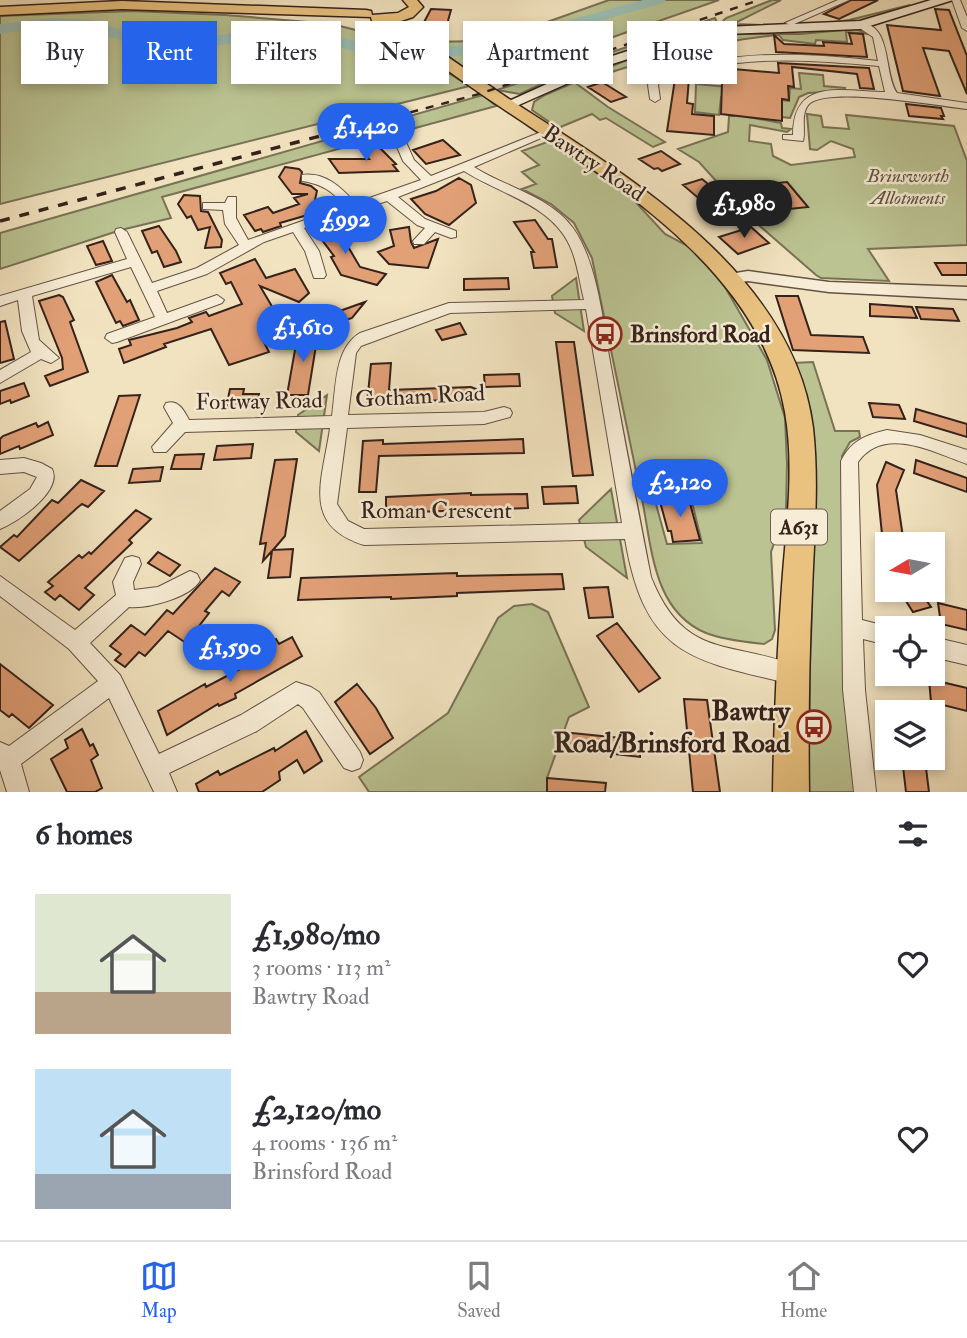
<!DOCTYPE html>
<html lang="en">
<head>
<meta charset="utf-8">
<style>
  :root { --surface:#fff; --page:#f2f2f3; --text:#2b2b33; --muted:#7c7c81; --line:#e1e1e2; --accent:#2563eb }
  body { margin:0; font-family:"IM FELL Double Pica",serif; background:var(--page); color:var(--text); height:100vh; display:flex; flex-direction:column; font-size:26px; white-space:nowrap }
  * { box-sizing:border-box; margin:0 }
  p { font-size:23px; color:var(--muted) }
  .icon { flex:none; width:38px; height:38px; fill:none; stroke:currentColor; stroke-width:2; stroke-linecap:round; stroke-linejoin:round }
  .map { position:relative; height:792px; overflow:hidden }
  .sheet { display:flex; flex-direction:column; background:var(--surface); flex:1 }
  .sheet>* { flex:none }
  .banner { position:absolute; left:21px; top:21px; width:926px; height:63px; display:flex; gap:14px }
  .needle { width:46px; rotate:260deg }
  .buttons { position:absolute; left:875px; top:532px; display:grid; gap:14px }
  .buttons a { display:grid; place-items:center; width:70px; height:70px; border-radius:0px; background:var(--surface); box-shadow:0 4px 10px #0003; font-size:35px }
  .price { position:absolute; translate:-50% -60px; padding:0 16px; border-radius:24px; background:var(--accent); color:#fff; font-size:23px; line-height:46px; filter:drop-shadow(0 2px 4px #0008) }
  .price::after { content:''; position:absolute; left:50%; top:42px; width:21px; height:16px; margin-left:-10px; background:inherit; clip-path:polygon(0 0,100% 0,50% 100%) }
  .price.active { background:#222; color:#fff }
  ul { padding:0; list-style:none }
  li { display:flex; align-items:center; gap:21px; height:175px; padding:0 35px }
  li span { display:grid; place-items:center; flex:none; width:196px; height:140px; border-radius:0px; color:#555 }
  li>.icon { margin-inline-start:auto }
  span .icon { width:84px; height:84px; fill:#fffc; stroke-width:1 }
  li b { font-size:30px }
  h2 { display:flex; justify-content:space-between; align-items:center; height:84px; padding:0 35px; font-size:30px }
  .chip { padding:0 24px; border-radius:0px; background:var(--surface); box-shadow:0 4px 10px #0003; font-size:24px; line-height:63px }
  .chip.active { background:var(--accent); color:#fff }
  .tab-bar { display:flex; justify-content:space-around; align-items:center; height:98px; border-top:2px solid var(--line); background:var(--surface); font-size:19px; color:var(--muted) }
  .tab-bar a { display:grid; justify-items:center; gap:4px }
  .tab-bar .active { color:var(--accent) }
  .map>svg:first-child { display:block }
  .green { fill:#bbc392; stroke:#787256; stroke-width:2 }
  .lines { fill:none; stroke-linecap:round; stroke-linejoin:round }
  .river { fill:#9bbeb4; fill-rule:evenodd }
  .building { fill:#e2a077; stroke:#34221b; stroke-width:2 }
  .minor-casing { stroke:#645244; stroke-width:2 }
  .tertiary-casing { stroke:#645244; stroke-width:3 }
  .secondary-casing { stroke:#34221b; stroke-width:3 }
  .primary-casing { stroke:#34221b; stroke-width:3 }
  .minor { fill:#f7edd6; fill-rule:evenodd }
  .tertiary { fill:#f7edd6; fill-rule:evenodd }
  .secondary { fill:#f7edd6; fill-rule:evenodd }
  .primary { fill:#e9c280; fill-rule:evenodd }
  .rail-far1 { stroke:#34221b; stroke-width:2.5; stroke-dasharray:8 8; stroke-linecap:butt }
  .rail { stroke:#34221b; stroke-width:3.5; stroke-dasharray:10 10; stroke-linecap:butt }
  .labels { text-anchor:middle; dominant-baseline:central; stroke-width:5; stroke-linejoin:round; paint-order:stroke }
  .far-park-label { font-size:19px; font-style:italic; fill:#5c523f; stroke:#f7edd6 }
  .shield { fill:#f7edd6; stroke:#6e5f53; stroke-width:2 }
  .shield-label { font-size:21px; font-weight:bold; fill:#34221b }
  .street-label { font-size:23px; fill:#34221b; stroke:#f7edd6 }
  .poi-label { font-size:23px; font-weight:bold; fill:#34221b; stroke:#f7edd6; text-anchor:start }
  .near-poi-label { font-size:28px; font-weight:bold; fill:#34221b; stroke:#f7edd6; text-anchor:end }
</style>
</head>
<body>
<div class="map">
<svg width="967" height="792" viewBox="0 0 967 792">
  <rect width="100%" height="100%" fill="#f2e3c0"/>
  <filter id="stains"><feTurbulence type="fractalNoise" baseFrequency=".00286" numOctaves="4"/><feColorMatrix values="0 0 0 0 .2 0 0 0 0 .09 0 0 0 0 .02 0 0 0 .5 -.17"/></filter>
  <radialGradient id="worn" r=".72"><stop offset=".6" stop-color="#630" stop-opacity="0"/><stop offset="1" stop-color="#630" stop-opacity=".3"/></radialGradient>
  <path class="green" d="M609,0h110l-235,82 -56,-40 54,-1 23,-4z
    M772,0h9l-48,24 70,2 46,-6 61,-15 -50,16 -39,5 -96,1 -2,-6 3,-3z
    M132,11l93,4 107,9 75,19 24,19 -24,4 2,6 41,2 19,12 -469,118v-188z
    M715,18l5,11 -55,11 -104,35 -41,19 -23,-4z
    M855,29l15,5 -24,-2 1,10 -31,-2 -1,4 -32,-4 -4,-5c-70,6 -135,25 -202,49l31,23 57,35 -12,5 -47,-29 -6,2 -8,-6 -34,14 -26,-18 2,-8 11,-7 79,-34 58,-19 42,-8h76z
    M799,73l24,2 1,11 21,2v3l-37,2 -9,4 -9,21 -8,-1v-2l-34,2 33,6 1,5 9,1 -4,3 -37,-7 -1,16 22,3 2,12 18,9 64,-8 -2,-8 -22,-8 -14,9 -7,-1 -3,-35 14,2 2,11 26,2 -3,-14 108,11 13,35v84l-99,4 21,32 -68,-3 -5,-3 -70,-61 -47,-52 -21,-13 50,-17 1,-16h5l-1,-18 -12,-1 -2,18 -24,-3 1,-28 33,3 1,7 59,7 1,-13 11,1z
    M483,95l13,11 -334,91 9,21 -50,12 -121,39v-36z
    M550,141l79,54 36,39 21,11 16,13 23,29 42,73 18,58 2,46 -1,46 -15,42 4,78 -3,9 -8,5c-18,-2 -41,-4 -58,-11 -53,-22 -54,-85 -64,-134l12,-2 13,47 35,-1 -10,-41 20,-1 -8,-29 -56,-1 -3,10h-7l-46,-223 -18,-35 -23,-19 -29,-15 14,-5 -14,-12 17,-7 -17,-14z
    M576,278l8,53 -29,-18 -3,-17z
    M813,362l22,69h24l1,6 -10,5 -8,14 13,336h-49l-13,-429z
    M327,395l-8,56 -23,-19 2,-17z
    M611,489l16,89 -41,-31 -7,-27z
    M532,604l16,8 41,95 -20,10 -22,61v14h-178l-10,-15 89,-64 50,-95 16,-12z"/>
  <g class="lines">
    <path class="river" d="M643,0h23l-2,3 -87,24 -60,24 -98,8 -41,-1 -61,-17 -76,1 -70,10 -29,-4 -53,-19 -36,-3 -53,8v-10l53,-6 38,2 59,20 21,2 70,-10 77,-1 61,17 40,1 95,-7 53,-21z"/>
  </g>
  <path class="building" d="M851,0h27l-39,19 -15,-5z
    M431,9l20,1 -5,18 -24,-2z
    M935,9l14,1 18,46v38l-18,-43 -26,-3 17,48 -37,-5 -16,-66 54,5z
    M849,33l14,1 4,23 -91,-5 -2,-17 10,9 40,2 -1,-4 29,2z
    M778,63l91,5 5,21 -14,-1 -3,-14 -65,-7 2,20 -6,-1 1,14 -7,-1v22l-61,-7 1,-32 -33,-4 -2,25 6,1 -1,10 22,2v19l-47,-4 8,-52 47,-11 57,5z
    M602,82l24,15 -15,5 -23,-15z
    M906,104l35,4 3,8h-3l2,3 -34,-3z
    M443,140l17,15 -34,9 -13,-14z
    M377,145l19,19 -3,1 5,6 -59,2 -10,-14h40l-8,-9z
    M661,151l19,13 -18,7 -4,-3 -4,1 -15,-10z
    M285,167l14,2 3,3 -2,11 11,3 6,5 -2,9 10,10 -45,13 1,3 -18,6 -2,-3 -6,2 -11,-16 24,-8 5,6 26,-9 -5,-6 14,-4h-16l-13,-17z
    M459,178l12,7 5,18 -27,22 -24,-11 -14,-15 25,-8z
    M702,179l34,28 -20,6 -33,-28z
    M787,182l21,25 -19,2 -21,-25z
    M184,195l16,1 1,15 7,1 14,28 -1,7 -16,1 5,-21 -12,3 -7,-14 -4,2 -9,-14z
    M535,220l13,19h4l5,28 -23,1 -3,-16h3l-20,-30z
    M333,221l27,46 26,7 -9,11 -36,-10 -10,-18 3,-1 -21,-28z
    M159,226l17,25 5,11 -17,5 -7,-16 -5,2 -10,-22z
    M409,227l2,15 3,6 24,-9 -10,29 -39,-4 -11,-12 16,-6 -4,-16z
    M751,227l18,16 -31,11 -19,-17z
    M103,241l9,20 -16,4 -9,-19z
    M255,259l11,19 29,-9 14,24 -10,9 -39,-16 20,34 -7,7 -14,5 10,20 -40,13 -18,-36 -47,15 2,3 -42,16 -5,-14 12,-4 -2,-5 48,-12 15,-6 -3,-4 17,-6 3,4 33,-12 -11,-22 -5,2 -6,-11z
    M935,263h32v12h-25z
    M112,275l15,27 3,-2 9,20 -16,6 -3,-5 -4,2 -20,-41z
    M508,278l1,11 -45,1v-11z
    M59,295l4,2 11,23 -4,2 18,50 -38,14 -5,-10 18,-7 -1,-11 -23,-57z
    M776,296h22l13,39 52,2 6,16 -76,-3z
    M365,302l-13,16 -29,10 -6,-9z
    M870,304l42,3 5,11 -47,-2z
    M916,307l37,2 6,12 -38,-2z
    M5,321l9,38 -14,4v-41z
    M460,323l6,11 -24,6 -6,-10z
    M298,333h20l-10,62h-21z
    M556,342h18l19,133 -20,1z
    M391,363l-2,27 82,-3 5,2 1,10 -110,4 4,-39z
    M519,374l1,12 -35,1 -1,-12z
    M24,383l5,13 -18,7 -1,-3 -10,4v-13z
    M230,389h14l-1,5h16l-2,13 -31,1z
    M140,395l-23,71h-22l24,-70z
    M869,403l30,2 6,14 -32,-2z
    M916,409l51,15v13l-53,-16z
    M48,422l5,13 -33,14 -1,-3 -19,8v-15l3,-3 33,-13 2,4z
    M523,439l1,14 -145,3 -3,36h-17l4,-51 20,-1v4z
    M253,444l-2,14 -37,2 3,-14z
    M204,454l-3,15h-30l4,-14z
    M297,459l-12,77 -12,14 20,-1 -3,28 -22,1 4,-27 -9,10 3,-18 -6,1 15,-84z
    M916,460l51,18v14l-53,-19z
    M886,462l18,8 -8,20 8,54h-21l-6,-59z
    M163,467l-3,14 -31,2 4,-14z
    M81,480l23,11 -16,16 -6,-3 -5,4 -58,53 -19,-14 14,-12 3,2 35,-37 6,3z
    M576,486l2,17 -34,1 -2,-17z
    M471,493v2l56,-1 1,14 -142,5v-16z
    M688,496l12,44 -27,2 -2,-11h-3l-9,-33z
    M136,510l15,9 -22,21 3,3 -47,45 9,7 -15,15 -19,-15 -5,5 -10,-8 8,-6 -5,-4 31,-27 3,3 7,-6 2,2z
    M158,552l22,13 -10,11 -22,-13z
    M215,568l25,14 -11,14 -7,-5 -17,20 4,2 -23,30 -18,-12 -23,25 -6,-4 -14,15 -10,-7 6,-6 -11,-8 21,-21 14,10 22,-25 6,4z
    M457,573v3l105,-2 2,15 -107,4v3l-66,3v-2l-93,3 3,-22z
    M608,587l5,30 -24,1 -5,-30z
    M899,590h20l12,17 -18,5z
    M938,603l29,7v20l-26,-6z
    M617,623l43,55 -21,14 -42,-56z
    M292,637l10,19 -67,38 1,4 -17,8 -1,-2 -51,31 -9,-24 47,-27 1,3 36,-19 -1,-2 5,-3 -4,-8 34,-16 3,5z
    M0,664l53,41 -24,23 -17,-14 -3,3 -9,-7z
    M929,679l38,9v23l-36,-9z
    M357,684l19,24 17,30 -23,16 -35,-52z
    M684,699l23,1 13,92h-27z
    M82,729l8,17 3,-2 5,11 -7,5 11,28 -7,4h-28l-16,-33 17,-11 -3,-8z
    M306,731l16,30 -18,12 -7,-13 -18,12 1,8 -18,12h-63l-3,-8 22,-13 2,4 54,-27 1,3z
    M572,733l68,7v17l-79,-9z
    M902,758l23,2 4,32h-23z
    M547,778l59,5 -1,9h-58z"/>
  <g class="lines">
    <defs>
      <path id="minor" d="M838,0h11l-57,25 -7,-2z
        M952,0h8l7,17v14l-5,-3z
        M858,23c35,-1 25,50 39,70l70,10v6c-29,-3 -138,-23 -158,-5 -9,10 -3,27 -6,37l-20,-2v-4h10c0,-59 51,-43 92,-43l-6,-26c-75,-7 -147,-12 -219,15l-2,4 2,14 -5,3 -5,-3 -2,-14 4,-8c75,-28 148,-25 226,-16l-5,-24 -15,-10z
        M546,130l9,2 -81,35c31,20 76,29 99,61 25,35 30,96 38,139 13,70 26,140 40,210 34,85 80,62 148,90l3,7 -3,7 -7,3c-103,-24 -147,-29 -167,-145l-261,6c-64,-20 -41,-66 -34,-117l-145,4 -19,20h-12l-2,-5 21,-24 -9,-16 2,-4c12,-4 18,7 23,17l143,-4c4,-27 2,-68 28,-83l89,-30 135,-3c-4,-16 -6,-34 -12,-49 -17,-46 -71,-56 -108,-80l-66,26 27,22 31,12v6l-5,1 -16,-6 -11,12h-10l-1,-3 12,-13 -8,-3 -30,-24 -83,27 15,23 7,24 -2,3h-10l-9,-27 -12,-19 -29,10 -57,32 -50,17 10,22 50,-18 7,5 -2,3 -105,39 -5,1 -7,-5 2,-4 48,-17 -24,-50 -99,29 7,44 20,18 -8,5 -10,-4 -41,24v-13l31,-18 -9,-21 -4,-31 -18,6v-10l127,-37 -12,-27 1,-3 5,-1 6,4 25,51 45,-15 42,-23 -14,-21 -2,-14 -20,-1v-6h22l3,-6h8v21l12,22 97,-34c-13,-15 -23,-22 -43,-25v-6c23,-3 39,12 53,28l66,-23 -18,-19 -8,-19 2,-2h8l9,20 17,16zM586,309l36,214 -258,6 -16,-8 -11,-17 10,-76 137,-4 26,-7 2,-4 -2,-4 -6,-2 -20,5 -136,3 8,-62 5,-7 89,-33z
        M887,430l33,5 47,15v14c-34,-12 -83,-39 -109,-2l4,158 32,8h-7v17l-24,-6 2,51 11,102h-22l-11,-102 -2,-229c10,-20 24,-26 46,-31z
        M24,458l17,5 11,6c11,22 -34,53 -52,60v-18l30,-22 7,-12 -13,-5 -24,2v-14z
        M132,556l7,2 2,6 -8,18 1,8 24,-3 32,-16 7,3 3,6c-8,17 -52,29 -71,27l-39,36 30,32 39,79 82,-39 55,-33 15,5 8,5 41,60 3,8 -3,8 -8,3 -8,-3 -41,-60 -5,-4 -41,27 -88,42 8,19h-23l-45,-94 -88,66 8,28h-22l-7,-22v-28l9,4 89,-65 -29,-32 -69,-53v-20l75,54 41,-35 -3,-13 12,-24z
        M933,637l34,8v20l-34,-8z"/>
      <path id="tertiary" d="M748,271l81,11 138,5v12l-138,-7 -81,-11 -18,3 -8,-5 2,-4z"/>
      <path id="secondary" d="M931,0h22l-93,29 -135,5 -43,8 -73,23 -97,43 -5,1 -7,-4 100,-45 80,-26 45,-7 135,-6z"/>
      <path id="primary" d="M403,0h14l6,7 -10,10 -15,5c39,27 78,55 117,81 116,75 279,172 298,325 6,54 1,109 -1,163 -3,67 -4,134 -3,201h-36c1,-69 4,-137 9,-206 4,-57 13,-117 3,-174 -25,-143 -173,-230 -283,-304 -41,-27 -81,-57 -121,-86l-9,-1 -1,-4 -249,-8 -122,6v-8l122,-6 244,9 5,1 1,4 26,-2 11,-6z"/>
    </defs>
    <use href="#minor" class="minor-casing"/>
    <use href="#tertiary" class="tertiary-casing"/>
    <use href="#secondary" class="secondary-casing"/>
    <use href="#primary" class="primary-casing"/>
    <use href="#minor" class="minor"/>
    <use href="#tertiary" class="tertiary"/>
    <use href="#secondary" class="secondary"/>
    <use href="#primary" class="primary"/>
    <path class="rail-far1" d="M333,133l146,-39 280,-94"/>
    <path class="rail" d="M0,221l339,-90"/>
  </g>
  <defs>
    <symbol id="bus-ring" viewBox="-11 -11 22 22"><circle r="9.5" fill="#f7edd6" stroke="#8f2418" stroke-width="1.5"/><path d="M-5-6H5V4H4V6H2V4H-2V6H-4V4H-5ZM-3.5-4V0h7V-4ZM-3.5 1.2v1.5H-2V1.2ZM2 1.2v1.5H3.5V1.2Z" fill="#8f2418"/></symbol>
  </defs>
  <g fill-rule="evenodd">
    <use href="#bus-ring" x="586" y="315" width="38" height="38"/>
    <use href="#bus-ring" x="795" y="708" width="38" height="38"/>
  </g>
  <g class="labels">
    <g class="far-park-label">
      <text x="908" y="176">Brinsworth<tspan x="908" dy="22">Allotments</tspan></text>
    </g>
    <rect class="shield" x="771" y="509.5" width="56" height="35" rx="5"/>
    <g class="shield-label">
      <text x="799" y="527">A631</text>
    </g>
    <g class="street-label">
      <text transform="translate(594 163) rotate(34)">Bawtry Road</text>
      <text transform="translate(420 396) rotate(-3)">Gotham Road</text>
      <text transform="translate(259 401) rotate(-1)">Fortway Road</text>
      <text x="436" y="510">Roman Crescent</text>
    </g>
    <g class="poi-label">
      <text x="630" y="334">Brinsford Road</text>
    </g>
    <g class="near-poi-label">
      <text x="790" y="711">Bawtry<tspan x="790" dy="32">Road/Brinsford Road</tspan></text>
    </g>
  </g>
  <rect width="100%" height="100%" filter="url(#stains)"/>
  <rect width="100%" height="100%" fill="url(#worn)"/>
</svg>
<div class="buttons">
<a><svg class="needle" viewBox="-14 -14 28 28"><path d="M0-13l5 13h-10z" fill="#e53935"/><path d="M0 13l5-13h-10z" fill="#7c7c81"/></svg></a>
<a><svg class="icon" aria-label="locate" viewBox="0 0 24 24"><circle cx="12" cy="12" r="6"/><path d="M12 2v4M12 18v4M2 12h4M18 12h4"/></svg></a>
<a><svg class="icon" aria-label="layers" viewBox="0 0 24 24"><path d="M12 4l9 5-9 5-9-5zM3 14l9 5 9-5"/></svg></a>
</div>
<b class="price" style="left:366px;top:163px">£1,420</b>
<b class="price active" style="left:744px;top:240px">£1,980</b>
<b class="price" style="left:345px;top:256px">£992</b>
<b class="price" style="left:303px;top:364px">£1,610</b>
<b class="price" style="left:680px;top:519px">£2,120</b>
<b class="price" style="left:230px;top:684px">£1,590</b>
<div class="banner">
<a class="chip">Buy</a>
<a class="chip active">Rent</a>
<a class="chip">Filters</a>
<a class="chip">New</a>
<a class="chip">Apartment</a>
<a class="chip">House</a>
</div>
</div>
<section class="sheet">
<h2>6 homes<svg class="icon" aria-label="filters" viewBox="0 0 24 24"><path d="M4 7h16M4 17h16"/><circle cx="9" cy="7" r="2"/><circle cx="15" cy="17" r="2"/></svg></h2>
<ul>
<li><span style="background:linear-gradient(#dfe7d0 70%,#b9a48a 0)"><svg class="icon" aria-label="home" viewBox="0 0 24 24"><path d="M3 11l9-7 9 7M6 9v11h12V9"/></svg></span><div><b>£1,980/mo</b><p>3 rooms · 113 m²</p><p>Bawtry Road</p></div><svg class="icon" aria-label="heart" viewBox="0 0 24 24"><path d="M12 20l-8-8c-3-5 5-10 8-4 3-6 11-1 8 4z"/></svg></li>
<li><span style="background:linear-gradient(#bfe0f5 75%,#9aa5b1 0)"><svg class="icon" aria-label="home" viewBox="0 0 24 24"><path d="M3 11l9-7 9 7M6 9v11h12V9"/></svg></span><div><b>£2,120/mo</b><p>4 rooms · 136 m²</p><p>Brinsford Road</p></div><svg class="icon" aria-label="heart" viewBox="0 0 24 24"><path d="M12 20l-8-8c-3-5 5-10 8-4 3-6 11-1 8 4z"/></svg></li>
</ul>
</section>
<nav class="tab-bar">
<a class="active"><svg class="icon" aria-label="map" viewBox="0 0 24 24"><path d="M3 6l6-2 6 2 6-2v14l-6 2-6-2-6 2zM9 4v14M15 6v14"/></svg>Map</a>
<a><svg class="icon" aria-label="saved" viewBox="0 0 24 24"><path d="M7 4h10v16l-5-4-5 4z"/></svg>Saved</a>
<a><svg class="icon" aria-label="home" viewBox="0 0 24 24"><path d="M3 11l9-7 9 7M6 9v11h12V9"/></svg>Home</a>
</nav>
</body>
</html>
